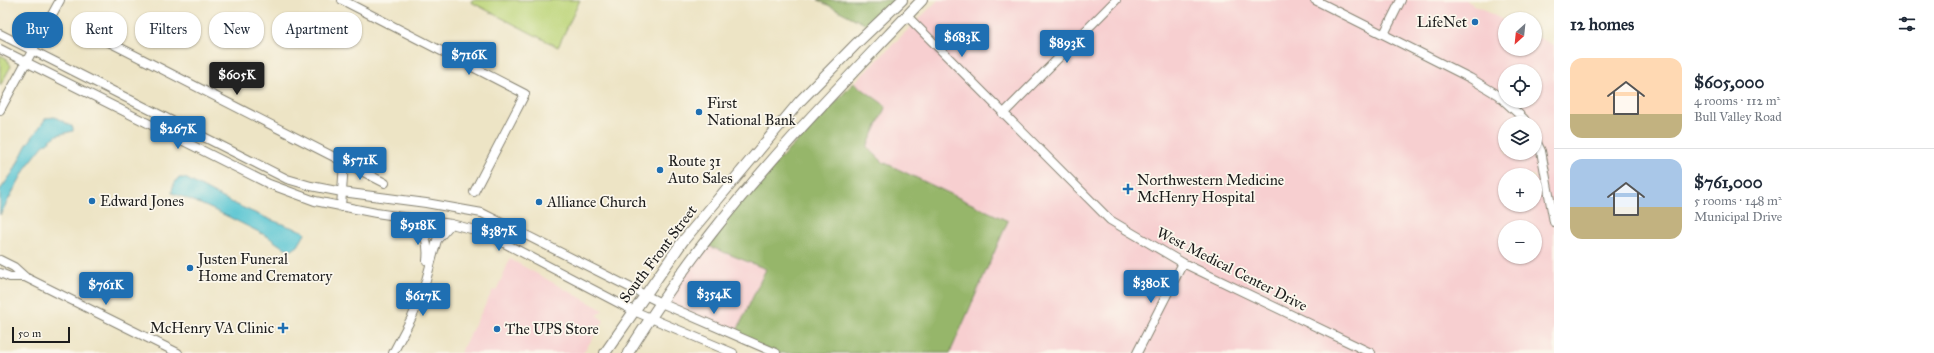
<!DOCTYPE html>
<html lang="en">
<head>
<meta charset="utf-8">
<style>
  :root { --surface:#fff; --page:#f2f2f3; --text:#1f2937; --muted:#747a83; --line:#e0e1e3; --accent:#1f6fb2 }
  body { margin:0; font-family:"IM FELL Great Primer",serif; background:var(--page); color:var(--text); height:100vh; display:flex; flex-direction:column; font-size:15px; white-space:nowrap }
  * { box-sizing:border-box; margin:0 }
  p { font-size:13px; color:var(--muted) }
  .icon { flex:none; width:22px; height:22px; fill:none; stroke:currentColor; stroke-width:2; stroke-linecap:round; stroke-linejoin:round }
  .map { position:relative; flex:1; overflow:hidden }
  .panel { display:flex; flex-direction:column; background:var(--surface); width:380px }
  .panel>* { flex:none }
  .guide { position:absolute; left:12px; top:12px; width:380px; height:36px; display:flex; gap:8px }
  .needle { width:26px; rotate:207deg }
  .fabs { position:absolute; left:1498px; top:12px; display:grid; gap:8px }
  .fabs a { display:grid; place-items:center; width:44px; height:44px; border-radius:50%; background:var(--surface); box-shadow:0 1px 3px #0004; font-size:20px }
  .scale { position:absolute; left:12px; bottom:10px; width:58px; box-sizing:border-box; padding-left:4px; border:2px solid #1c1c1c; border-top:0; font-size:11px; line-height:14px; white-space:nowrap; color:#1c1c1c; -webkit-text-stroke:3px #fbf7ec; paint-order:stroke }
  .price { position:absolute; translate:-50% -34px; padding:0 9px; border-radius:4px; background:var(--accent); color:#fff; font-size:13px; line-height:26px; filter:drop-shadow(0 1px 2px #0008) }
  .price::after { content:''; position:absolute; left:50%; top:24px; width:12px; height:9px; margin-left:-6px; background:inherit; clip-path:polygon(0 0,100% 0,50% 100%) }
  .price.active { background:#222; color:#fff }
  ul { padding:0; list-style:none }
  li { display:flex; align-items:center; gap:12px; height:100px; padding:0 16px }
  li+li { border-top:1px solid var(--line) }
  li span { display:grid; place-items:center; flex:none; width:112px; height:80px; border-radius:12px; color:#555 }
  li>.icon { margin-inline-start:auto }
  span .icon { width:48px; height:48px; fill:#fffc; stroke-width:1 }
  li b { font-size:17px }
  h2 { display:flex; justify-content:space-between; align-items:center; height:48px; padding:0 16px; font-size:17px }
  .tag { padding:0 14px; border-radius:16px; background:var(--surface); box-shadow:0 1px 3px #0004; font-size:14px; line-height:36px }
  .tag.active { background:var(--accent); color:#fff }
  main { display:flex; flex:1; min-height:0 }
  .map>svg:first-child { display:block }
  .built { fill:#f7cfd0; fill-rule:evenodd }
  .green { fill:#bdd57a; stroke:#6c784b }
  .forest { fill:#96b66a; stroke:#596943 }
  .water { fill:#59c5d2; stroke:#3a7077 }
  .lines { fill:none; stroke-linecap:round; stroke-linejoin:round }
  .minor-casing { stroke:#848070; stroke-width:10 }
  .major-casing { stroke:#848070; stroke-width:12 }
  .minor { stroke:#fff; stroke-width:8 }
  .major { stroke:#fff; stroke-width:10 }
  .poi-dot { fill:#1f6fb2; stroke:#fbf7ec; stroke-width:1.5 }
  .labels { text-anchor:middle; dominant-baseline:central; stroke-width:3.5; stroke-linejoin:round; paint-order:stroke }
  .poi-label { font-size:15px; fill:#1c1c1c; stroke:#fbf7ec; text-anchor:start }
  .street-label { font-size:15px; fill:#1c1c1c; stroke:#fbf7ec }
</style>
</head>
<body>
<main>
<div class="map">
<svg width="1554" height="353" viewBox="0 0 1554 353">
  <rect width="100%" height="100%" fill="#fbf7ec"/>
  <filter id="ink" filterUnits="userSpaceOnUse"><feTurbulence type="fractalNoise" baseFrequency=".025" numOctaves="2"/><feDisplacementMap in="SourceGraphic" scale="8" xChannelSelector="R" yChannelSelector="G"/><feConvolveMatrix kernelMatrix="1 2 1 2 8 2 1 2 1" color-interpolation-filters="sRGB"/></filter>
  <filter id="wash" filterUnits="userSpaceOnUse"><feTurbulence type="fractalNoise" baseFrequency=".012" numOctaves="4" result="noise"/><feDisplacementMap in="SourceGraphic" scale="16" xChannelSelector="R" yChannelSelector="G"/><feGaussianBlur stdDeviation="0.9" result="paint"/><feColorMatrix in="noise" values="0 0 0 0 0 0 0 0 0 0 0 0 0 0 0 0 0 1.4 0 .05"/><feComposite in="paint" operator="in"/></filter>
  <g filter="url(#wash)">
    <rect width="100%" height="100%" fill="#ede4c5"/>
    <path class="built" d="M938,0h527l40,21v28h30v-13l19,9v308h-777l-114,-53 75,-98 116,-119zM1505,71h30v30h-30zM1505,123h30v30h-30zM1505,175h30v30h-30zM1505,227h30v30h-30z
      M510,259l93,51 -6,5 7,6 -21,32h-123l33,-63 3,1z"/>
    <path class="green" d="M472,0h108l-22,47 -87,-45z
      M0,55l6,3 5,8 -11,20z"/>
    <path class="forest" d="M818,0h76l-27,25z
      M854,83l32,23 -19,41 16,15 125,59 -58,132h-173l-42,-18 31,-66 -60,-24 32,-43z"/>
    <path class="water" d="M55,117l18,10v4l-16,4 -14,11 -16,20 -27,49v-25l13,-18 13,-26 20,-28z
      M178,178h7c39,21 75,40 118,53l2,3 -7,12 -6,4c-15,-4 -17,-10 -29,-16 -30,-15 -59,-30 -91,-41l1,-7z"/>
  </g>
  <g filter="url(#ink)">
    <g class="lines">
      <defs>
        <path id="minor" d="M342,0l183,94 -51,98
          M1315,0l155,78 28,17 26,24 2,4
          M907,16l203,204 73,43 188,90
          M0,34l287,145 24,7 31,6 84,11 56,10 179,90 115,50
          M1384,34l17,-34
          M87,38h14l243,124 -3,45
          M0,49l269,135 46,17 61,12 75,11 32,8 151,79 99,42
          M0,110l60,-110
          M1003,114l113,-114
          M1535,139l6,12 13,71
          M344,162l41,21
          M413,218c12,13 16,25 14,43
          M0,260l14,7 11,10 153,76
          M0,273l10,4h15
          M393,353l19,-36 10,-22 15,-55 14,-16
          M1137,353l46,-90"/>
        <path id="major" d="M605,353l78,-112 117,-140 57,-58 45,-43
          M628,353c26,-41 53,-81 83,-119 65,-84 139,-158 211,-234"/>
      </defs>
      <use href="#minor" class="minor-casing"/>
      <use href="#major" class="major-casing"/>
      <use href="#minor" class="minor"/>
      <use href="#major" class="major"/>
    </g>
  </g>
  <g class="poi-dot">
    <circle cx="1475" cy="22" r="4"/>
    <circle cx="699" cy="112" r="4"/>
    <circle cx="660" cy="170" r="4"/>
    <path d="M1126 183h4v4h4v4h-4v4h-4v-4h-4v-4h4z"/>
    <circle cx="92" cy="201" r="4"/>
    <circle cx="539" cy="202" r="4"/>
    <circle cx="190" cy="268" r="4"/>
    <path d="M281 322h4v4h4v4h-4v4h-4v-4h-4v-4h4z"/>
    <circle cx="497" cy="329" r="4"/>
  </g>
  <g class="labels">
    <g class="poi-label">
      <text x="1467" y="22" text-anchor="end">LifeNet</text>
      <text x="707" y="103">First<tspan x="707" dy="17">National Bank</tspan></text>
      <text x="668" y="161">Route 31<tspan x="668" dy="17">Auto Sales</tspan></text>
      <text x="1137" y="180">Northwestern Medicine<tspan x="1137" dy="17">McHenry Hospital</tspan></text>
      <text x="100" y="201">Edward Jones</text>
      <text x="547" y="202">Alliance Church</text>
      <text x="198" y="259">Justen Funeral<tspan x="198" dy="17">Home and Crematory</tspan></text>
      <text x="274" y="328" text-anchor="end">McHenry VA Clinic</text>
      <text x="505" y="329">The UPS Store</text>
    </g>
    <g class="street-label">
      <text transform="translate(658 254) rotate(-53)">South Front Street</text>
      <text transform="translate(1232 269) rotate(27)">West Medical Center Drive</text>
    </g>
  </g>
</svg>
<div class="fabs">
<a><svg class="needle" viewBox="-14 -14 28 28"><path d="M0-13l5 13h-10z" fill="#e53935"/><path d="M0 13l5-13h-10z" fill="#747a83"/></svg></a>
<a><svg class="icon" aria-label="locate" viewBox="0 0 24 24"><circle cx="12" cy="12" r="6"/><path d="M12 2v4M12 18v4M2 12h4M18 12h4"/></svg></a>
<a><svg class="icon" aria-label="layers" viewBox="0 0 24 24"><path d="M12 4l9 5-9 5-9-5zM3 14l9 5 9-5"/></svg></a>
<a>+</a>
<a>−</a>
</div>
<div class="scale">50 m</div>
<b class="price" style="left:962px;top:58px">$683K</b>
<b class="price" style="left:1067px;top:64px">$893K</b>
<b class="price" style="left:469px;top:76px">$716K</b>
<b class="price active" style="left:237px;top:96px">$605K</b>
<b class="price" style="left:178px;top:150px">$267K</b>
<b class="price" style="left:360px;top:181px">$571K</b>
<b class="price" style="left:418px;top:246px">$918K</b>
<b class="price" style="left:499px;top:252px">$387K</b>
<b class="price" style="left:1151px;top:304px">$380K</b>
<b class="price" style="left:106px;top:306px">$761K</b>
<b class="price" style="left:714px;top:315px">$354K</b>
<b class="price" style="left:423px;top:317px">$617K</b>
<div class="guide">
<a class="tag active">Buy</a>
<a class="tag">Rent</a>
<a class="tag">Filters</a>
<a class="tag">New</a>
<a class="tag">Apartment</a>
</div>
</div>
<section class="panel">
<h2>12 homes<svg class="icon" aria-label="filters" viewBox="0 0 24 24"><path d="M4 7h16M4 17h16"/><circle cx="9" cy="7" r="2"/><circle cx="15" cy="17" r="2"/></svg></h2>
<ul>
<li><span style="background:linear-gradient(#ffd9b3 70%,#c2b280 0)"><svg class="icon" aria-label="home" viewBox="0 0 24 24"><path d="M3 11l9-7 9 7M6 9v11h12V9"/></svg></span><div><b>$605,000</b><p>4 rooms · 112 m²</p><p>Bull Valley Road</p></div></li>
<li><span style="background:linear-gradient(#a9c7e8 60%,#c2b280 0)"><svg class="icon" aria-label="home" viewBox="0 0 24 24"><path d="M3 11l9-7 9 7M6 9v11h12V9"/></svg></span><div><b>$761,000</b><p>5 rooms · 148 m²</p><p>Municipal Drive</p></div></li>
</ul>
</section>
</main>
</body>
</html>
